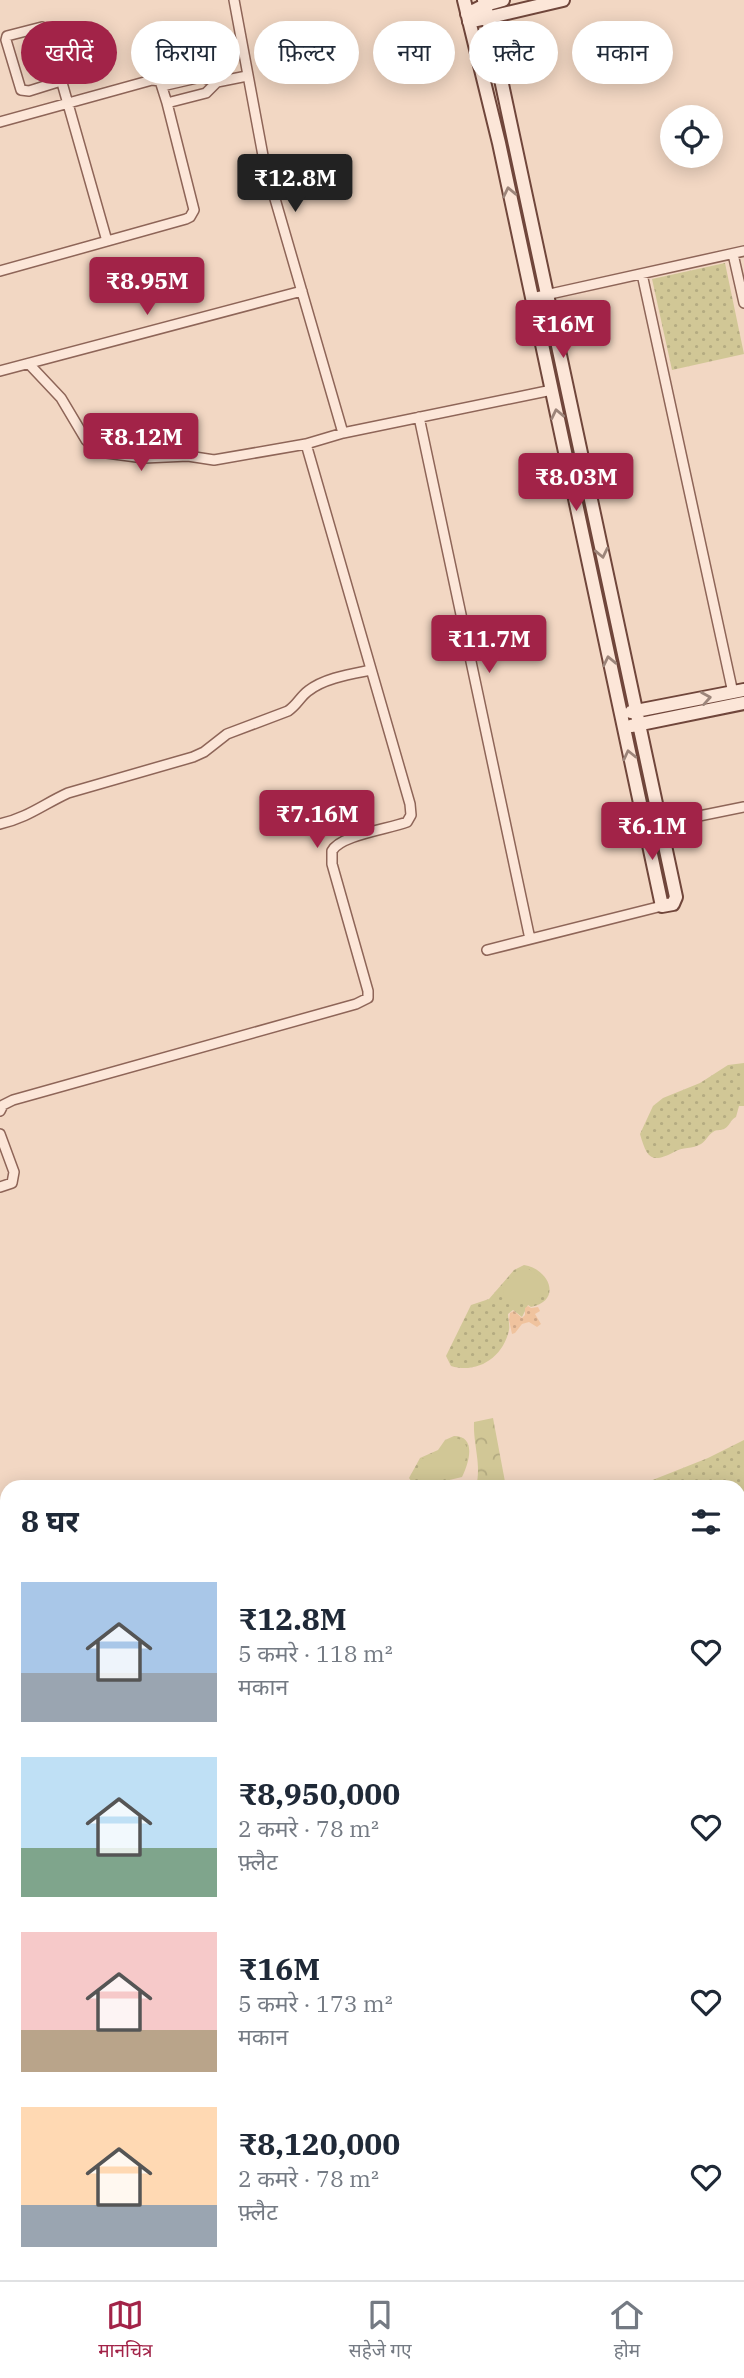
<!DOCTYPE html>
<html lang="hi">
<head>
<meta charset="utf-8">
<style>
  :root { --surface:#fff; --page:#f2f2f3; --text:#1f2937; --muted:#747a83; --line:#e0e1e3; --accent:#a22348 }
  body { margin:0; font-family:"IBM Plex Serif","Noto Sans Devanagari",serif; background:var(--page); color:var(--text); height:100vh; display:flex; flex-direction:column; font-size:26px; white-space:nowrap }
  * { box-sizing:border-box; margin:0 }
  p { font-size:23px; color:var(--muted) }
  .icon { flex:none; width:38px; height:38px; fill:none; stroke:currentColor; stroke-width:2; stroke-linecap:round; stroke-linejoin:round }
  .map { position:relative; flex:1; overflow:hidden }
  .panel { position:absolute; left:0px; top:1480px; width:746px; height:800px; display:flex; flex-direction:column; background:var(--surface); border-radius:21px 21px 0 0; box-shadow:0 4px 18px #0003 }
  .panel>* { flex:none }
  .guide { position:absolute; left:21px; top:21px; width:704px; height:63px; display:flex; gap:14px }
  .buttons { position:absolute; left:660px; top:105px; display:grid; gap:14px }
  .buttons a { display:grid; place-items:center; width:63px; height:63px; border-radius:50%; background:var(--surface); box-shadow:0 4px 18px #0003; font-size:35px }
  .price { position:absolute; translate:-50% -60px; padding:0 16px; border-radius:7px; background:var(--accent); color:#fff; font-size:23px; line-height:46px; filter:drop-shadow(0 2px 4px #0008) }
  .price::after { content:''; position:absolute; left:50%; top:42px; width:21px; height:16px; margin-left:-10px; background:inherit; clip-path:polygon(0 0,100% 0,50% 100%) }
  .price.on { background:#222; color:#fff }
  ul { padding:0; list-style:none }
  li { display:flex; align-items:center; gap:21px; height:175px; padding:0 21px }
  li span { display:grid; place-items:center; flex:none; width:196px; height:140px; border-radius:0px; color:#555 }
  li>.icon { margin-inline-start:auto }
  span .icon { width:84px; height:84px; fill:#fffc; stroke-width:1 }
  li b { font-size:30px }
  h2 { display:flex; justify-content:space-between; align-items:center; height:84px; padding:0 21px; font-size:30px }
  .pill { padding:0 24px; border-radius:32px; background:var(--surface); box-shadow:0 4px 18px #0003; font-size:24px; line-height:63px }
  .pill.on { background:var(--accent); color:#fff }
  .tabs { display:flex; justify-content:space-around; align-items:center; height:98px; border-top:2px solid var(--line); background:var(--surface); font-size:19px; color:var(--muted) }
  .tabs a { display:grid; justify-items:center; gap:4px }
  .tabs .on { color:var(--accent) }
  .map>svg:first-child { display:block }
  .green { fill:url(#green-dots) }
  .forest { fill:url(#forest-crowns) }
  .sand { fill:url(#sand-dots) }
  .pitch { fill:#d1c796 }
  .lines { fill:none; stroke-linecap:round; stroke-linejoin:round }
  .street-casing { stroke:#8e6558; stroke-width:12 }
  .secondary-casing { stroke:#70463b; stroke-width:16 }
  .street { stroke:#fce6d8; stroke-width:9 }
  .secondary { stroke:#fce6d8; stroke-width:12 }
  .oneway { stroke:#9c857a }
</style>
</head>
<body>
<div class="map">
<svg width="744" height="2280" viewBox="0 0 744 2280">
  <defs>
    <pattern id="green-dots" width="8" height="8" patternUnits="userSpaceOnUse" patternTransform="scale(1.75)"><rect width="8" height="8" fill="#d1c796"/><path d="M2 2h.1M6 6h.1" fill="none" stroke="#b4ab81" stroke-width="1.8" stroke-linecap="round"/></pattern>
    <pattern id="forest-crowns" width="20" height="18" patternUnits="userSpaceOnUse" patternTransform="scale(1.75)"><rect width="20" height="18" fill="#d1c796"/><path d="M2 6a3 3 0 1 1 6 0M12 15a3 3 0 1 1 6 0" fill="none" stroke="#b4ab81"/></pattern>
    <pattern id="sand-dots" width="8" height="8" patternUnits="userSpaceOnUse" patternTransform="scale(1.75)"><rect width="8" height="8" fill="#f0c39e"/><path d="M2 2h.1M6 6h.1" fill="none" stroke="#cfa788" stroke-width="1.8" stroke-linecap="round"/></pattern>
  </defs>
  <rect width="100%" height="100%" fill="#f2d7c3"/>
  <path class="green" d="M725,263l19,91 -72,16 -20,-91z
    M744,1063v43h-5l-3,11c-6,3 -6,9 -12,12 -5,2 -7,0 -11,3 -5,3 -7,9 -12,12 -8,5 -19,3 -27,8 -23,12 -27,6 -34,-18l13,-28 10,-8 37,-15 28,-18z
    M524,1265c25,4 39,35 7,42l-3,-2 -6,12 -9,-7 -5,4c0,5 2,11 1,16 -6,28 -32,44 -58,36l-5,-10 25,-51 18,-6 25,-29z
    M454,1436c23,0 15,27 8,41l-21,5 -6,6 -25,-1 2,-5 -3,-4 11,-20 18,-8 7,-10z
    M744,1440v65l-5,2 -1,-19h-134l41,-5 63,-25z"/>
  <path class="forest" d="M493,1418l13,69h-30c6,-22 -3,-42 -2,-65z"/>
  <path class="sand" d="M528,1306l3,2 7,-1 2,4 -5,3 6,10 -4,3 -8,-5 -7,2 -7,9 -3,1 -3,-14 1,-7 4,-2 8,7 3,-3v-7z"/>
  <path class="pitch" d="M527,1268l15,10 5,11c-2,3 -5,7 -9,9 -9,4 -28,4 -35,-2l1,-10 17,-17z
    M454,1438c20,2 12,23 6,36l-31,10 -8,-3 -4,-9 5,-13 17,-8 9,-11z"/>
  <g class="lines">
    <defs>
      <path id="street" d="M234,0l30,161 79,272
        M61,81l-32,10 -8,-1 -15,-50 1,-4 35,-9 5,3 60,211
        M162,86l39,-9 16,5 30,-6
        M167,103l39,-10 11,-11
        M0,122l152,-42 8,1 7,22 27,107 -4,7 -4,2 -186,52
        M733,254l11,49
        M642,274l91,419
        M532,298l212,-47
        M29,364l32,34 25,42 13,12 45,6 44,-2 26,4 92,-16
        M0,371l302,-80
        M419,417l111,522
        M0,824c29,-7 42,-19 68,-31l125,-36 11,-5 23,-18 61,-23c9,-6 12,-14 20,-20 16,-13 43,-17 63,-21
        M645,827l99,-20
        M487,950l175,-44
        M0,1111l3,-6 10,-5 343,-96 12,-6v-7l-36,-127v-13c8,-16 57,-22 75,-29l4,-7 -1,-11 -104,-360 37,-11 209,-43
        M0,1134l14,38 -2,11 -12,4
        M0,1845l7,-2
        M0,1979l7,-15
        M0,2032l7,-1
        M0,2137l7,-1
        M273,2273l2,7
        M411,2273l1,7
        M363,2280l31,-7"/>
      <path id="secondary" d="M464,0l35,143 163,763 11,-2 3,-7 -192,-897
        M467,14l18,-9 18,-5
        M469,22l94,-22
        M631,712l113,-22
        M631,726l113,-23
        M596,2273l3,7
        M229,2280l31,-7"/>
    </defs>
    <use href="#street" class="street-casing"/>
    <use href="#secondary" class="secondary-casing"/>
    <use href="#street" class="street"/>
    <use href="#secondary" class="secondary"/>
  </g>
  <defs><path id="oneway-chevron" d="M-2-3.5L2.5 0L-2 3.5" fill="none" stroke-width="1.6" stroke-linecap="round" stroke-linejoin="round" transform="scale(1.75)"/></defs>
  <g class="oneway">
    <use href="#oneway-chevron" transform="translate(509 192) rotate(-102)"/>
    <use href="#oneway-chevron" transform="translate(557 414) rotate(-102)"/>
    <use href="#oneway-chevron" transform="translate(602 553) rotate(78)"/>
    <use href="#oneway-chevron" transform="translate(609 661) rotate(-102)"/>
    <use href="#oneway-chevron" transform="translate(706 698) rotate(-10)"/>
    <use href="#oneway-chevron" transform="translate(629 755) rotate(-103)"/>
  </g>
</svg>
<div class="buttons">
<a><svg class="icon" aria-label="locate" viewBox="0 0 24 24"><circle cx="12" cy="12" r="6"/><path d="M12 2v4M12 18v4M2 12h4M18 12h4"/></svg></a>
</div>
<b class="price on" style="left:295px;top:214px">₹12.8M</b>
<b class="price" style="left:147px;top:317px">₹8.95M</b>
<b class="price" style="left:563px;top:360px">₹16M</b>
<b class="price" style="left:141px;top:473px">₹8.12M</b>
<b class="price" style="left:576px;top:513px">₹8.03M</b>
<b class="price" style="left:489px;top:675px">₹11.7M</b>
<b class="price" style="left:317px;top:850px">₹7.16M</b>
<b class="price" style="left:652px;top:862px">₹6.1M</b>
<div class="guide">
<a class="pill on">खरीदें</a>
<a class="pill">किराया</a>
<a class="pill">फ़िल्टर</a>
<a class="pill">नया</a>
<a class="pill">फ़्लैट</a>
<a class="pill">मकान</a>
</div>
<section class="panel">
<h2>8 घर<svg class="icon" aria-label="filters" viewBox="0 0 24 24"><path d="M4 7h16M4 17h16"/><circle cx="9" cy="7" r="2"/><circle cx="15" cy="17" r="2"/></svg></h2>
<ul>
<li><span style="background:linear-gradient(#a9c7e8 65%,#9aa5b1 0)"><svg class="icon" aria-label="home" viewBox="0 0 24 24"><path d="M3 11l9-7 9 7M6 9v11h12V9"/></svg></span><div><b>₹12.8M</b><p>5 कमरे · 118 m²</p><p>मकान</p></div><svg class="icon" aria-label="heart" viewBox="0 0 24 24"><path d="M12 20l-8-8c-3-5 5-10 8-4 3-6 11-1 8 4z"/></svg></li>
<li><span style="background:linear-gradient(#bfe0f5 65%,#7fa58c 0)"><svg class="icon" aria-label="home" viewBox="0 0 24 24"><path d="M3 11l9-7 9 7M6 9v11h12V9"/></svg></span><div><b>₹8,950,000</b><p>2 कमरे · 78 m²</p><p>फ़्लैट</p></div><svg class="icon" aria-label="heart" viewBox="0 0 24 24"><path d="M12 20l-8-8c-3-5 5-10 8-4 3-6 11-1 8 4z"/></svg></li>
<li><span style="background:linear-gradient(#f6c9c9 70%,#b9a48a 0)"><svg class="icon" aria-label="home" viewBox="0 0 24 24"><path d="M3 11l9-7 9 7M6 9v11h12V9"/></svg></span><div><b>₹16M</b><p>5 कमरे · 173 m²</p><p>मकान</p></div><svg class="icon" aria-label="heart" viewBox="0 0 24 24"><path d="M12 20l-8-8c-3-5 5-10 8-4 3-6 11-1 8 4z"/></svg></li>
<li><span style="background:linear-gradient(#ffd9b3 70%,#9aa5b1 0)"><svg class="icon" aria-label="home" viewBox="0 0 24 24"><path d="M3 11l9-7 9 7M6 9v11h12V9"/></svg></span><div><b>₹8,120,000</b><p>2 कमरे · 78 m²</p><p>फ़्लैट</p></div><svg class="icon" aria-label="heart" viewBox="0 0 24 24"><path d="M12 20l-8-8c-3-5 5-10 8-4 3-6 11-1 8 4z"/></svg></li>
</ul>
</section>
</div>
<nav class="tabs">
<a class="on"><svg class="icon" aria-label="map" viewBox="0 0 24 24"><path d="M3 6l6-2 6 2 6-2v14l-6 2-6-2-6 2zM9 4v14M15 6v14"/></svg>मानचित्र</a>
<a><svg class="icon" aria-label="saved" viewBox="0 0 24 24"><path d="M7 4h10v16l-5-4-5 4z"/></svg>सहेजे गए</a>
<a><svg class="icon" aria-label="home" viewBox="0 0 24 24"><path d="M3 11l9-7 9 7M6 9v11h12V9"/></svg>होम</a>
</nav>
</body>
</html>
